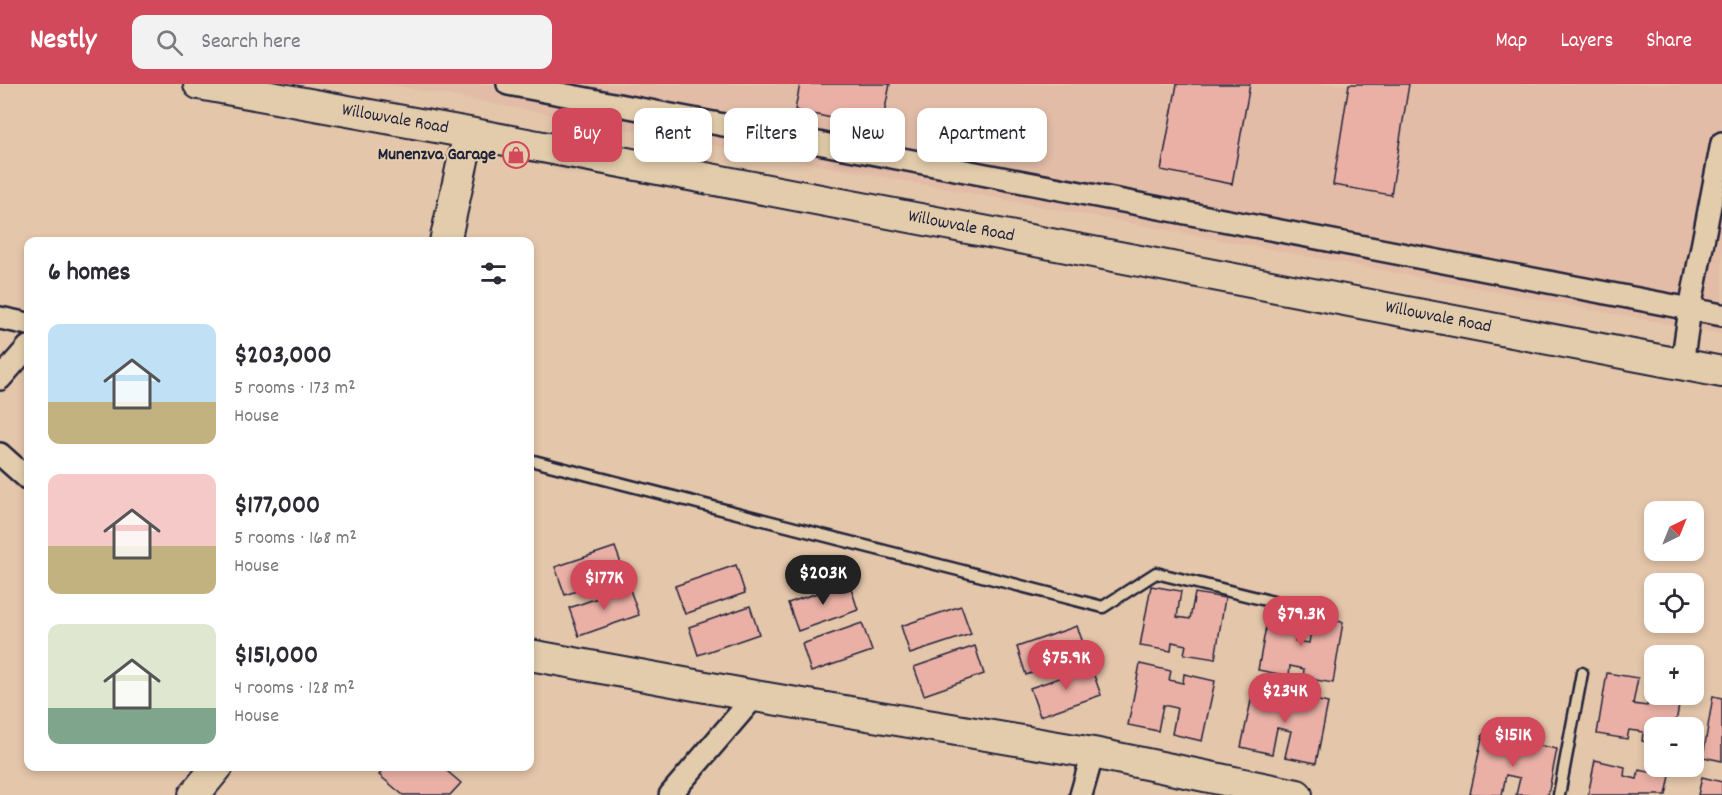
<!DOCTYPE html>
<html lang="en">
<head>
<meta charset="utf-8">
<style>
  :root { --surface:#fff; --page:#f2f2f3; --text:#2b2b33; --muted:#7c7c81; --accent:#d1495b }
  body { margin:0; font-family:Dekko,sans-serif; background:var(--page); color:var(--text); height:100vh; display:flex; flex-direction:column; font-size:22px; white-space:nowrap }
  * { box-sizing:border-box; margin:0 }
  p { font-size:20px; color:var(--muted) }
  .icon { flex:none; width:33px; height:33px; fill:none; stroke:currentColor; stroke-width:2; stroke-linecap:round; stroke-linejoin:round }
  .map { position:relative; flex:1; overflow:hidden }
  .details { position:absolute; left:24px; top:153px; width:510px; height:534px; display:flex; flex-direction:column; background:var(--surface); border-radius:12px; box-shadow:0 3px 9px #0003 }
  .details>* { flex:none }
  .guide { position:absolute; left:552px; top:24px; width:570px; height:54px; display:flex; gap:12px }
  .needle { width:39px; rotate:43deg }
  .controls { position:absolute; left:1644px; top:417px; display:grid; gap:12px }
  .controls a { display:grid; place-items:center; width:60px; height:60px; border-radius:12px; background:var(--surface); box-shadow:0 3px 9px #0003; font-size:30px }
  .price { position:absolute; translate:-50% -51px; padding:0 14px; border-radius:21px; background:var(--accent); color:#fff; font-size:20px; line-height:39px; filter:drop-shadow(0 2px 3px #0008) }
  .price::after { content:''; position:absolute; left:50%; top:36px; width:18px; height:14px; margin-left:-9px; background:inherit; clip-path:polygon(0 0,100% 0,50% 100%) }
  .price.current { background:#222; color:#fff }
  ul { padding:0; list-style:none }
  li { display:flex; align-items:center; gap:18px; height:150px; padding:0 24px }
  li span { display:grid; place-items:center; flex:none; width:168px; height:120px; border-radius:12px; color:#555 }
  li>.icon { margin-inline-start:auto }
  span .icon { width:72px; height:72px; fill:#fffc; stroke-width:1 }
  li b { font-size:26px }
  h2 { display:flex; justify-content:space-between; align-items:center; height:72px; padding:0 24px; font-size:26px }
  .tag { padding:0 21px; border-radius:12px; background:var(--surface); box-shadow:0 3px 9px #0003; font-size:21px; line-height:54px }
  .tag.current { background:var(--accent); color:#fff }
  header { display:flex; align-items:center; gap:36px; box-sizing:border-box; height:84px; padding:0 30px; background:var(--accent); color:#fff }
  header strong { font-size:28px }
  nav { display:flex; gap:33px; margin-inline-start:auto; font-size:21px }
  .search { width:420px; height:54px; background:var(--page); display:flex; align-items:center; gap:15px; box-sizing:border-box; padding:0 21px; border-radius:12px; color:var(--muted); font-size:22px }
  .map>svg:first-child { display:block }
  .built { fill:#e2bca7 }
  .building { fill:#eab0a6; stroke:#22223b; stroke-width:1.5 }
  .lines { fill:none; stroke-linecap:round; stroke-linejoin:round }
  .lane-casing { stroke:#22223b; stroke-width:15 }
  .street-casing { stroke:#22223b; stroke-width:26 }
  .secondary-casing { stroke:#22223b; stroke-width:34 }
  .lane { stroke:#e2ccab; stroke-width:10 }
  .street { stroke:#e2ccab; stroke-width:21 }
  .secondary { stroke:#e2ccab; stroke-width:30 }
  .labels { text-anchor:middle; dominant-baseline:central; stroke-width:4.5; stroke-linejoin:round; paint-order:stroke }
  .street-label { font-size:18px; fill:#22223b; stroke:#e2ccab }
  .poi-label { font-size:18px; font-weight:bold; fill:#22223b; stroke:#e2ccab; text-anchor:end }
</style>
</head>
<body>
<header>
<strong>Nestly</strong>
<div class="search"><svg class="icon" aria-label="search" viewBox="0 0 24 24"><circle cx="10" cy="10" r="6"/><path d="M15 15l6 6"/></svg>Search here</div>
<nav><a>Map</a><a>Layers</a><a>Share</a></nav>
</header>
<div class="map">
<svg width="1722" height="711" viewBox="0 0 1722 711">
  <rect width="100%" height="100%" fill="#e4c6aa"/>
  <filter id="ink" filterUnits="userSpaceOnUse"><feTurbulence type="fractalNoise" baseFrequency=".0167" numOctaves="2"/><feDisplacementMap in="SourceGraphic" scale="12" xChannelSelector="R" yChannelSelector="G"/><feConvolveMatrix kernelMatrix="1 2 1 2 8 2 1 2 1" color-interpolation-filters="sRGB"/></filter>
  <g filter="url(#ink)">
    <path class="built" d="M387,0h1335v250z"/>
    <path class="building" d="M800,0h90l-9,45 -86,-19z
      M1177,0h73l-18,100 -71,-14z
      M1349,0h60l-18,111 -58,-10z
      M615,463l10,27 -60,21 -10,-28z
      M736,481l9,28 -60,21 -10,-28z
      M849,498l9,28 -60,21 -10,-28z
      M1151,502l30,5 -4,26 13,2 5,-26 30,5 -10,61 -31,-5 2,-9 -14,-3 -1,9 -31,-5z
      M629,503l10,28 -60,21 -10,-28z
      M750,522l9,28 -61,21 -9,-28z
      M961,522l10,28 -61,20 -9,-28z
      M1269,526l30,5 -4,26 14,2 4,-26 30,5 -10,61 -30,-5 1,-9 -14,-3 -1,10 -31,-6z
      M862,539l10,28 -61,21 -9,-28z
      M1077,542l10,28 -61,21 -9,-28z
      M975,562l9,28 -60,21 -10,-28z
      M1140,580l31,7 -2,9 14,3 1,-9 31,7 -13,60 -30,-7 5,-26 -14,-3 -5,26 -30,-6z
      M1091,583l10,28 -61,21 -10,-28z
      M1607,589l31,5 -5,26 14,2 4,-25h3v13h27l-6,34h-21v16l-12,-3 1,-9 -14,-2 -2,9 -30,-5z
      M1254,603l30,6 -2,10 14,3 2,-10 30,7 -12,60 -31,-6 6,-26 -14,-3 -5,26 -31,-7z
      M1713,612l9,2v63l-19,-4z
      M1483,650l30,6 -2,9 14,3 2,-9 30,6 -9,46h-32l4,-17 -14,-3 -4,20 -32,-1z
      M1595,676l30,7 -1,9 13,3 2,-9 31,6 -4,19h-78z
      M386,682h55l20,17 -11,12h-47l-24,-20z
      M1702,693l20,5v13h-24z"/>
    <g class="lines">
      <defs>
        <path id="lane" d="M530,376l573,147 53,-34 138,34
          M1559,711l23,-122"/>
        <path id="street" d="M508,0l1214,231
          M0,234l28,6
          M1682,280l8,-55 32,-166
          M0,295l28,-32
          M0,370l28,25
          M670,711l85,-99
          M1081,711l12,-42"/>
        <path id="secondary" d="M199,0l270,49 1253,239
          M445,158l24,-109
          M530,571l225,41 338,57 204,42
          M194,711l24,-29"/>
      </defs>
      <use href="#lane" class="lane-casing"/>
      <use href="#street" class="street-casing"/>
      <use href="#secondary" class="secondary-casing"/>
      <use href="#lane" class="lane"/>
      <use href="#street" class="street"/>
      <use href="#secondary" class="secondary"/>
    </g>
  </g>
  <defs>
    <symbol id="shop-ring" viewBox="-11 -11 22 22"><circle r="9.5" fill="#e2ccab" stroke="#d1495b" stroke-width="1.5"/><path d="M-5-2.5h2.3a2.7 3.5 0 0 1 5.4 0H5L5.5 6h-11ZM-1.5-2.5h3a1.5 2.3 0 0 0-3 0Z" fill="#d1495b"/></symbol>
  </defs>
  <g fill-rule="evenodd">
    <use href="#shop-ring" x="501" y="56" width="30" height="30"/>
  </g>
  <g class="labels">
    <g class="street-label">
      <text transform="translate(395 36) rotate(10)">Willowvale Road</text>
      <text transform="translate(961 143) rotate(11)">Willowvale Road</text>
      <text transform="translate(1438 234) rotate(11)">Willowvale Road</text>
    </g>
    <g class="poi-label">
      <text x="496" y="71">Munenzva Garage</text>
    </g>
  </g>
</svg>
<div class="controls">
<a><svg class="needle" viewBox="-14 -14 28 28"><path d="M0-13l5 13h-10z" fill="#e53935"/><path d="M0 13l5-13h-10z" fill="#7c7c81"/></svg></a>
<a><svg class="icon" aria-label="locate" viewBox="0 0 24 24"><circle cx="12" cy="12" r="6"/><path d="M12 2v4M12 18v4M2 12h4M18 12h4"/></svg></a>
<a>+</a>
<a>−</a>
</div>
<b class="price current" style="left:823px;top:522px">$203K</b>
<b class="price" style="left:604px;top:527px">$177K</b>
<b class="price" style="left:1301px;top:563px">$79.3K</b>
<b class="price" style="left:1066px;top:607px">$75.9K</b>
<b class="price" style="left:1285px;top:640px">$234K</b>
<b class="price" style="left:1513px;top:684px">$151K</b>
<div class="guide">
<a class="tag current">Buy</a>
<a class="tag">Rent</a>
<a class="tag">Filters</a>
<a class="tag">New</a>
<a class="tag">Apartment</a>
</div>
<section class="details">
<h2>6 homes<svg class="icon" aria-label="filters" viewBox="0 0 24 24"><path d="M4 7h16M4 17h16"/><circle cx="9" cy="7" r="2"/><circle cx="15" cy="17" r="2"/></svg></h2>
<ul>
<li><span style="background:linear-gradient(#bfe0f5 65%,#c2b280 0)"><svg class="icon" aria-label="home" viewBox="0 0 24 24"><path d="M3 11l9-7 9 7M6 9v11h12V9"/></svg></span><div><b>$203,000</b><p>5 rooms · 173 m²</p><p>House</p></div></li>
<li><span style="background:linear-gradient(#f6c9c9 60%,#c2b280 0)"><svg class="icon" aria-label="home" viewBox="0 0 24 24"><path d="M3 11l9-7 9 7M6 9v11h12V9"/></svg></span><div><b>$177,000</b><p>5 rooms · 168 m²</p><p>House</p></div></li>
<li><span style="background:linear-gradient(#dfe7d0 70%,#7fa58c 0)"><svg class="icon" aria-label="home" viewBox="0 0 24 24"><path d="M3 11l9-7 9 7M6 9v11h12V9"/></svg></span><div><b>$151,000</b><p>4 rooms · 128 m²</p><p>House</p></div></li>
</ul>
</section>
</div>
</body>
</html>
